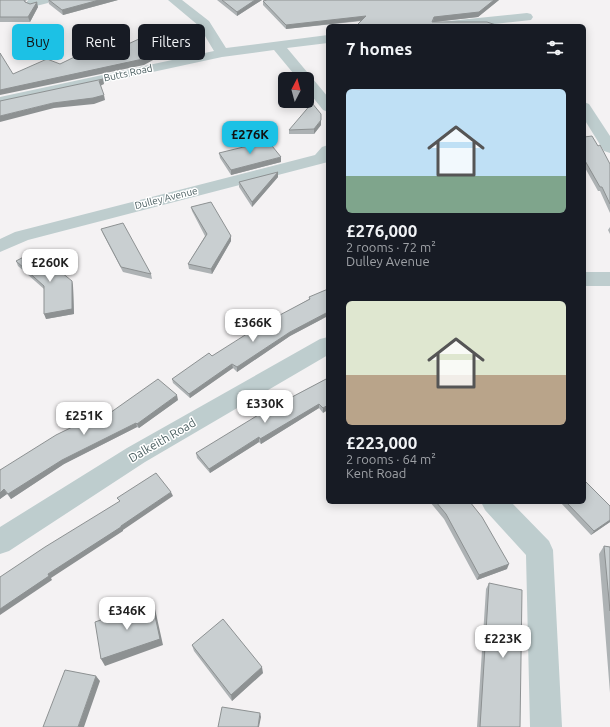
<!DOCTYPE html>
<html lang="en">
<head>
<meta charset="utf-8">
<style>
  :root { --surface:#171b24; --page:#20242c; --text:#f1f3f6; --muted:#9ea1a6; --accent:#1cc1e5 }
  body { margin:0; font-family:Ubuntu,sans-serif; background:var(--page); color:var(--text); height:100vh; display:flex; flex-direction:column; font-size:15px; white-space:nowrap }
  * { box-sizing:border-box; margin:0 }
  p { font-size:13px; color:var(--muted) }
  .icon { flex:none; width:22px; height:22px; fill:none; stroke:currentColor; stroke-width:2; stroke-linecap:round; stroke-linejoin:round }
  .map { position:relative; flex:1; overflow:hidden }
  .drawer { position:absolute; left:326px; top:24px; width:260px; height:480px; display:flex; flex-direction:column; background:var(--surface); border-radius:6px; box-shadow:0 2px 10px #0003 }
  .drawer>* { flex:none }
  .guide { position:absolute; left:12px; top:24px; width:254px; height:36px; display:flex; gap:8px }
  .needle { width:26px; rotate:6deg }
  .controls { position:absolute; left:278px; top:72px; display:grid; gap:8px }
  .controls a { display:grid; place-items:center; width:36px; height:36px; border-radius:6px; background:var(--surface); box-shadow:0 2px 10px #0003; font-size:20px }
  .price { position:absolute; translate:-50% -34px; padding:0 9px; border-radius:8px; background:#fff; color:#222; font-size:13px; line-height:26px; filter:drop-shadow(0 1px 2px #0008) }
  .price::after { content:''; position:absolute; left:50%; top:24px; width:12px; height:9px; margin-left:-6px; background:inherit; clip-path:polygon(0 0,100% 0,50% 100%) }
  .price.selected { background:var(--accent); color:#111 }
  ul { padding:0; list-style:none }
  li { display:grid; align-content:center; gap:8px; height:212px; padding:0 20px }
  li span { display:grid; place-items:center; height:124px; border-radius:6px; color:#555 }
  li>.icon { margin-inline-start:auto }
  span .icon { width:72px; height:72px; fill:#fffc; stroke-width:1 }
  li b { font-size:17px }
  h2 { display:flex; justify-content:space-between; align-items:center; height:48px; padding:0 20px; font-size:17px }
  .chip { padding:0 14px; border-radius:6px; background:var(--surface); box-shadow:0 2px 10px #0003; font-size:14px; line-height:36px }
  .chip.selected { background:var(--accent); color:#111 }
  .map>svg:first-child { display:block }
  .lines { fill:none; stroke-linecap:round; stroke-linejoin:round }
  .minor { fill:#becdce; fill-rule:evenodd }
  .wall { fill:#adb2b4 }
  .shaded-wall { fill:#8d9192 }
  .building { fill:#c9cfd1; stroke:#8d9192 }
  .labels { text-anchor:middle; dominant-baseline:central; stroke-width:3; stroke-linejoin:round; paint-order:stroke }
  .far-street-label { font-size:10px; fill:#4a5e60; stroke:#fff }
  .street-label { font-size:12px; fill:#4a5e60; stroke:#fff }
</style>
</head>
<body>
<div class="map">
<svg width="610" height="727" viewBox="0 0 610 727">
  <rect width="100%" height="100%" fill="#f4f2f3"/>
  <g class="lines">
    <path class="minor" d="M28,0h22l-2,3 -16,4 -4,-1 -2,-3z
      M168,0h14l27,21 17,27 102,-13v8l-41,5 41,49v15l-5,-2 -16,-20v-11h-9l-24,-29 -52,7 -222,48v-8l214,-46 -15,-25z
      M527,13l4,1 2,3 -2,3 -55,6h-43l1,-3 5,-1z
      M584,102l5,2 21,32v17l-6,-2 -20,-32z
      M328,145v17l-300,78 -28,12v-13l15,-7 300,-77 7,-8z
      M584,272h26v14h-26z
      M328,337v18l-183,107 -136,89 -9,3v-27l127,-79 193,-109z
      M481,502h30l38,39 4,9 9,177h-32l-4,-172 -41,-45z"/>
  </g>
  <path class="wall" d="M0,0h27l-2,2 13,5 -8,15h-30z
    M48,0h70l-55,15 -14,-11z
    M217,0h45l-25,16z
    M267,0h232l-21,17 -44,5h-1l66,4 -137,-5 -76,8 -23,-24v-4z
    M321,125l-7,9h-25v-4z
    M584,137l14,9 12,18v49l-10,-22h-2l-14,-25z
    M219,153l62,9 -50,13 -11,-17z
    M278,172v5l-26,30 -13,-20v-5z
    M191,207l40,29v5l-19,33 -23,-5 -1,-5 17,-28 -13,-25z
    M610,227v7l-2,-4z
    M101,229l50,45 1,5 -29,-7 -20,-38z
    M16,261l56,20 1,5 1,28 -28,5 -2,-30 -26,-23z
    M309,297l13,22 -32,17 -53,36 -4,-4 -43,30 -17,-15 -1,-4 40,-23 97,-57z
    M328,378l-5,35 -4,-5 -58,36 -2,-2 -49,31 -13,-15 -1,-5 96,-56z
    M178,400l-39,28 -2,-1 -73,37 -53,35 -4,-5 -7,5v-29l107,-55z
    M430,502h40l37,67 -30,11 -33,-61z
    M560,502h24l26,20 -19,13z
    M604,546l6,1v146l-11,-139z
    M489,583l31,144h-43l9,-138z
    M192,645l71,28 -31,28 -38,-50z"/>
  <path class="shaded-wall" d="M99,0h19l-55,15 -1,-5z
    M255,0h7l-25,16v-4z
    M494,0h5l-21,17 -44,5 -2,4 2,-9z
    M37,2l1,5 -8,15 -2,-5z
    M366,16v4l-80,9v-4z
    M164,49v5l-20,11 -144,30v-5z
    M103,79l1,5 -4,2 -1,-5z
    M104,95l1,5 -11,4 -40,4 -54,14v-6l53,-13z
    M321,120v5l-7,9v-5z
    M281,157v5l-50,13v-5z
    M278,172v5l-26,30v-5z
    M231,236v5l-19,33 -1,-5z
    M72,281l1,5 1,28 -28,5 -2,-5z
    M328,312v4l-38,20 -53,36v-5l53,-35z
    M232,364l1,4 -43,30 -1,-4z
    M177,395l1,5 -39,28 -2,-4z
    M319,404v4l-58,36 -1,-5z
    M328,405v5l-5,3v-5z
    M136,423l1,4 -73,37 -53,35 -3,-5 54,-34z
    M259,437v5l-49,31 -1,-4z
    M4,489l3,5 -7,5v-6z
    M171,492l2,4 -50,34v1l-72,47 1,2 -52,35v-6l48,-35z
    M610,520v2l-19,13 3,-4z
    M509,564l-2,5 -30,11 2,-5z
    M152,602l3,7 8,36 -58,21 -4,-7z
    M262,667l1,6 -31,28 -1,-6z
    M96,676l4,5 -16,46h-6z
    M260,713l1,4 -2,10h-1z"/>
  <path class="building" d="M0,0h24l1,2 5,2 7,-2 -9,15h-28z
    M49,0h50l-37,10z
    M222,0h33l-18,12z
    M267,0h227l-15,12 -45,5 -2,5h55l12,4h-143l10,-10 -80,9 -23,-24z
    M139,39l25,10 -21,10 -143,31v-37l13,21 34,-15 13,5 33,-16 13,6z
    M103,79l-4,2 5,14 -11,3 -40,5 -53,13v-15z
    M312,103l9,11v6l-7,9 -25,1z
    M592,136l6,10 2,-1 10,19v40l-8,-17h-2l-16,-28v-22z
    M268,141l13,16 -50,13 -12,-17z
    M278,172l-26,30 -13,-20z
    M211,202l20,34 -20,33 -23,-5 19,-30 -16,-27z
    M123,223l28,51 -30,-7 -20,-38z
    M35,251l37,30v28l-28,5v-28l-28,-25z
    M328,289v23l-38,20 -53,35 -5,-3 -43,30 -17,-15 37,-26 3,3 49,-31 49,-26 -1,-2z
    M328,378v27l-5,3 -4,-4 -59,35 -1,-2 -50,32 -13,-16 95,-58 1,2z
    M158,379l19,16 -40,29 -1,-1 -74,37 -54,34 -4,-5 -4,4v-23l56,-35 49,-24 2,4z
    M156,473l15,19 -50,34v1l-73,47 1,2 -49,33v-32l45,-30 75,-46 -3,-3z
    M584,480l26,26v14l-16,11 -28,-29h18z
    M436,502h34l12,15 27,47 -30,11 -33,-61z
    M604,546l6,1v64z
    M489,583l33,7 -2,137h-40z
    M152,602l8,37 -59,20 -6,-37z
    M223,619l39,48 -31,28 -39,-50z
    M65,670l31,6 -18,51h-35z
    M222,707l38,6 -2,14h-40z"/>
  <g class="labels">
    <g class="far-street-label">
      <text transform="translate(128 73) rotate(-12)">Butts Road</text>
      <text transform="translate(166 198) rotate(-14)">Dulley Avenue</text>
    </g>
    <g class="street-label">
      <text transform="translate(162 440) rotate(-30)">Dalkeith Road</text>
    </g>
  </g>
</svg>
<div class="controls">
<a><svg class="needle" viewBox="-14 -14 28 28"><path d="M0-13l5 13h-10z" fill="#e53935"/><path d="M0 13l5-13h-10z" fill="#9ea1a6"/></svg></a>
</div>
<b class="price selected" style="left:250px;top:155px">£276K</b>
<b class="price" style="left:50px;top:283px">£260K</b>
<b class="price" style="left:253px;top:343px">£366K</b>
<b class="price" style="left:265px;top:424px">£330K</b>
<b class="price" style="left:84px;top:436px">£251K</b>
<b class="price" style="left:127px;top:631px">£346K</b>
<b class="price" style="left:503px;top:659px">£223K</b>
<div class="guide">
<a class="chip selected">Buy</a>
<a class="chip">Rent</a>
<a class="chip">Filters</a>
</div>
<section class="drawer">
<h2>7 homes<svg class="icon" aria-label="filters" viewBox="0 0 24 24"><path d="M4 7h16M4 17h16"/><circle cx="9" cy="7" r="2"/><circle cx="15" cy="17" r="2"/></svg></h2>
<ul>
<li><span style="background:linear-gradient(#bfe0f5 70%,#7fa58c 0)"><svg class="icon" aria-label="home" viewBox="0 0 24 24"><path d="M3 11l9-7 9 7M6 9v11h12V9"/></svg></span><div><b>£276,000</b><p>2 rooms · 72 m²</p><p>Dulley Avenue</p></div></li>
<li><span style="background:linear-gradient(#dfe7d0 60%,#b9a48a 0)"><svg class="icon" aria-label="home" viewBox="0 0 24 24"><path d="M3 11l9-7 9 7M6 9v11h12V9"/></svg></span><div><b>£223,000</b><p>2 rooms · 64 m²</p><p>Kent Road</p></div></li>
</ul>
</section>
</div>
</body>
</html>
